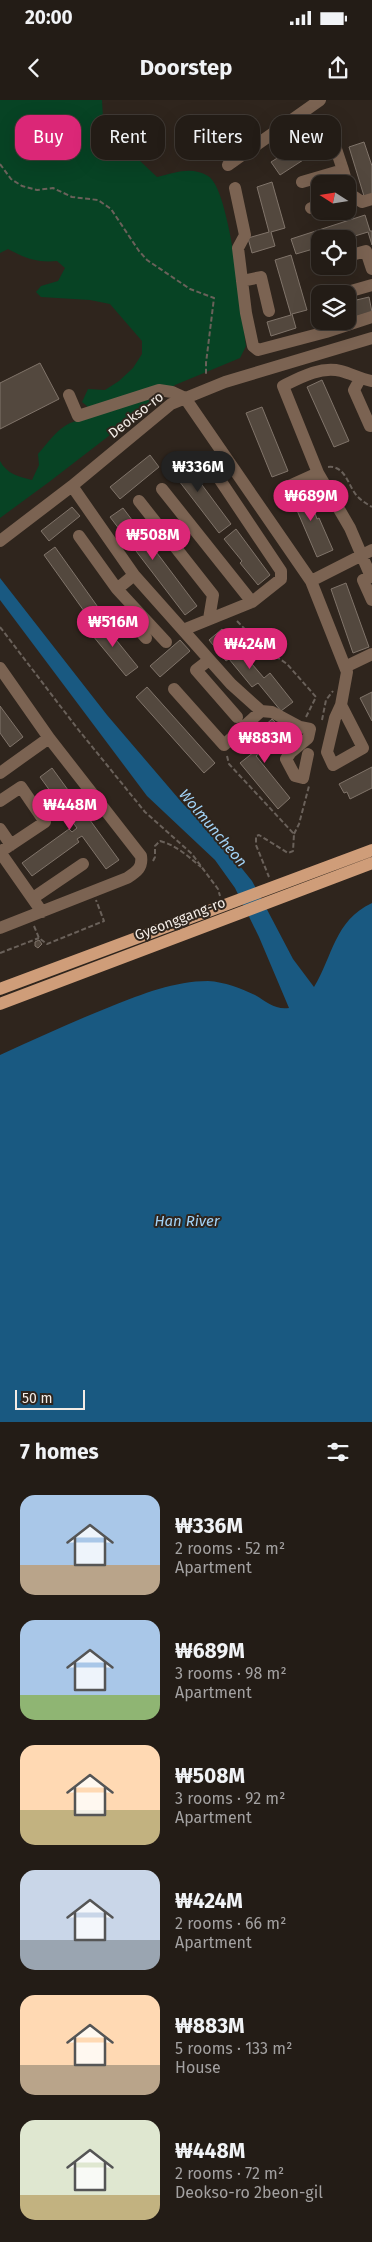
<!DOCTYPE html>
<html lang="en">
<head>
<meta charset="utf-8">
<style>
  :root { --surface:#231c16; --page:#2b251f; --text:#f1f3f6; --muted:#a3a1a1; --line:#403a35; --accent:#db2777 }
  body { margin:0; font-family:"Fira Sans",sans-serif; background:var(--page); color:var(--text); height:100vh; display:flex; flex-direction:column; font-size:19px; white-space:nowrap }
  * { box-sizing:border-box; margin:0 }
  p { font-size:16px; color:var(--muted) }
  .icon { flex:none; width:28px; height:28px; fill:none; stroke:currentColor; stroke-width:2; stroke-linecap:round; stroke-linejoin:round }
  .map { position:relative; height:1322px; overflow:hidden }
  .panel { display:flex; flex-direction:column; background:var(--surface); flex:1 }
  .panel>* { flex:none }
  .top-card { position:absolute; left:15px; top:15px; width:342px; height:45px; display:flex; gap:10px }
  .needle { width:32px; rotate:282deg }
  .controls { position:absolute; left:311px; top:75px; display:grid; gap:10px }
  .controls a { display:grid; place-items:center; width:45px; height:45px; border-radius:10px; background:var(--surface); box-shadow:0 5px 20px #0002,0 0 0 1px var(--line); font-size:25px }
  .scale { position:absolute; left:15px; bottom:12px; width:70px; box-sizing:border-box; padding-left:5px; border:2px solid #f3ece6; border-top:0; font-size:14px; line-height:18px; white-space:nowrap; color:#f3ece6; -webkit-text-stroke:4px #2f251d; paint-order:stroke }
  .price { position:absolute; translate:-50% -42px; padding:0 11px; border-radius:18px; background:var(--accent); color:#fff; font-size:16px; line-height:32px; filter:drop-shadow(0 1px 2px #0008) }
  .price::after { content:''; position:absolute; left:50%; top:30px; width:15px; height:11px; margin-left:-8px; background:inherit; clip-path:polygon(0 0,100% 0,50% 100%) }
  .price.current { background:#222; color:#fff }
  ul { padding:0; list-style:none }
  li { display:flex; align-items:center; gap:15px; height:125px; padding:0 20px }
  li span { display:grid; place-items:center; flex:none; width:140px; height:100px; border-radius:15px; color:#555 }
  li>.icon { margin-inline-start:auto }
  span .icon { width:60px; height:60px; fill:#fffc; stroke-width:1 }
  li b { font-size:21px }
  h2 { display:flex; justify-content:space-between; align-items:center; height:60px; padding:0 20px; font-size:21px }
  .chip { padding:0 18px; border-radius:15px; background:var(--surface); box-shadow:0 5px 20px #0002,0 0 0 1px var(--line); font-size:18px; line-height:45px }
  .chip.current { background:var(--accent); color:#fff }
  .status { display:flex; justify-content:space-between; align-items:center; height:35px; padding:0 25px; background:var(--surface); direction:ltr }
  .status svg { height:14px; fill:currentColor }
  header { display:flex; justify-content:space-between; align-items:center; height:65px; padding:0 20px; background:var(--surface); font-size:22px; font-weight:700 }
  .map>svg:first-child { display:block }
  .green { fill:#074324 }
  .water { fill:#195981 }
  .building { fill:#53483e; stroke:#80746a }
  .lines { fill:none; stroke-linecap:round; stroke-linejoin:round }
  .path { stroke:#6a615a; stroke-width:2; stroke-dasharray:5 2.5; stroke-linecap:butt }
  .minor { stroke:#7b6352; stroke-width:12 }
  .major-bridge { stroke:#cf9d79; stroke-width:12 }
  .labels { text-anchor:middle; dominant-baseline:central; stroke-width:4; stroke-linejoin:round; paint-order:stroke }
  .street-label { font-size:14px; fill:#f3ece6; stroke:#2f251d }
  .water-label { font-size:15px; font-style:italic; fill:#a2d3f7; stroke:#2f251d }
</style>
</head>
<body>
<div class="status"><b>20:00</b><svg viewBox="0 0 49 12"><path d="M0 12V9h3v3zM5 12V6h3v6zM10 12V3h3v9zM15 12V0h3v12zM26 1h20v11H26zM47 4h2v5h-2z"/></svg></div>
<header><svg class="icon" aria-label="back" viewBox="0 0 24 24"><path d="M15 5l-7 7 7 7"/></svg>Doorstep<svg class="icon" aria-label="share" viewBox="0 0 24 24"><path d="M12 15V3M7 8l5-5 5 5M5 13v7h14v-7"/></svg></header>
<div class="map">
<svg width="372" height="1322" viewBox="0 0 372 1322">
  <rect width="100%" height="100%" fill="#2f251d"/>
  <path class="green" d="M0,0h102l1,18 18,25 36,34c18,-4 34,-11 51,-1 22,12 34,141 38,170l-6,12 -65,27 -126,97 -49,36v-57c7,13 19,16 32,19l7,-15 -1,-11c15,-17 23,-32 47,-35l2,-13 -5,-4 6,-13 17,1 14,-9 14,-13 9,-14v-13l-32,-37 -20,-4 -49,-3 -5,-5 5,-6 17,-5 7,-13 -8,-7c-20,2 -32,-3 -49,-12l-8,4z"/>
  <path class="water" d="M0,478l107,137 77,90 22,19 46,57 41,78 21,28c19,-31 20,-66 58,-84v519h-372v-367c37,-17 74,-34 112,-49 30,-12 63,-25 96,-25 17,1 32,7 47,14 12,7 20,15 34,13l-30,-71 -24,-49 -20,-28 -68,-64 -147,-196z"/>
  <path class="building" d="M309,38l8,13 -37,24 -9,-13z
    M364,42l8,24v28l-8,2 -15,-49z
    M272,82l13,46 -14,4 4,14 -23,7 -4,-15 21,-6 -12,-45z
    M365,115l5,16h2v14l-4,-13 -23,7h-25v8l-24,7 -5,-15z
    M291,155l16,55 -15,4 4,14 -25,8 -4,-14 24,-7 -16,-55z
    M369,197l3,15 -24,7v-17z
    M320,210v11h18l-22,6 -4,-15z
    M40,263l19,36 -59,30v-46z
    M322,280l27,61 -15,6 -27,-60z
    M262,307l26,64 -16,6 -26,-64z
    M179,354l52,70 -12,9 -53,-69z
    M150,355l9,12 -39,32 -10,-12z
    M306,387l11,32 2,-1 14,32 -16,7 -27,-63z
    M72,407l8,9 -31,25 -8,-10z
    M123,408l74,98 -12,9 -75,-98z
    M236,429l34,46 -12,10 -18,-22 2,-2 -18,-22z
    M55,447l45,63 -11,8 -45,-63z
    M346,483l23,64 -16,6 -22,-64z
    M100,520l38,47 -12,9 -38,-46z
    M222,529l42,49 6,-5 23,29 -12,9 -23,-28 -6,4 -23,-28 -3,2 -17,-21z
    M180,540l10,11 -30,26 -10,-11z
    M147,587l68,76 -11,10 -68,-76z
    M372,592v29l-12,-23z
    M0,606l23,31 -13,10 -10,-14z
    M272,619l12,13 -28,24 34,42 -12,11 -38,-46 14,-11 -8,-10z
    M372,667v21l-22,11 -3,-7 -3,1 -5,-9z
    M52,668l67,92 -13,9 -24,-33 -5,3 2,3 -47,34 -10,-13 47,-34 3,3 5,-4 -37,-51z
    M39,840l3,4 -4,4 -3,-2v-4z"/>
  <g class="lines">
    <path class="path" d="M0,64l11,15 11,7 15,4 16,-2 19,9 26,3 13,9 28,42 8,9 43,29 24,9 -8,65v12
      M328,367c18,-2 20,20 30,30 4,4 9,7 14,10
      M237,521l24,25 26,18 29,33 -10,20
      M0,527l77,101 68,84 47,42 26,35 2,7
      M322,620l4,-20 7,-9
      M227,656l2,8 65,70 -1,17 -5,2 -29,-18 -3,1v9l13,32
      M294,734l5,-10 10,-38
      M153,761l2,-4v-11l5,-5c16,4 29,16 41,26
      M34,826l5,12 8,6 57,-23 -8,-21
      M0,853l39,-15"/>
    <path class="minor" d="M336,49l7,21
      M228,65l92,-65
      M302,82l41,-12 4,14
      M235,88l10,47 -7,13 8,65 7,33 5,4 68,-18 46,-15
      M348,98l5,-2 9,6 10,-3
      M311,108l9,-2
      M348,156l18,-5 6,18
      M242,181l19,-4 8,34
      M344,193l28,-8
      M360,279l-6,11 16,36
      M69,295l9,21 81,-26 13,2 13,6 126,183 36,91 -6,33 -6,13 -8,34 6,13 30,-17 -22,-43
      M204,359l14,18 6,-4
      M218,377l63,94v8l-29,23
      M72,386l62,89 97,109 30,27 11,1 28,15 10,2 -2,9 -17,14 -5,7 9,17 8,2 5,-24
      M287,387l31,-14
      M162,389l90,113 -69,28
      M139,401l74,94 -4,24
      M79,436l38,53 17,-14
      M0,441l72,-55 99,-82 54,-22 147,-44
      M372,476l-9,4 9,20
      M371,477l-21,-49 -32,-55 -35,-87c18,-9 38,-20 58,-15 11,3 20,8 31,10
      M311,481l61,-31
      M117,489l49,53
      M140,514l-4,13 10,11
      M209,560l-13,10 41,47
      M345,567l27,-13
      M0,568l49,70 92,118c2,12 -5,16 -14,22l-127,50
      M174,589l50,56 37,-34
      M0,673l49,-35
      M0,701l21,-14 24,35 -45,30 42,60
      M0,729l11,16
      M33,798l50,-34"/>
    <path class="major-bridge" d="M0,889l372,-139
      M0,904l372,-141"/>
  </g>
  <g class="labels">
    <g class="street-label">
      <text transform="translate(136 315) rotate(-38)">Deokso-ro</text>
      <text transform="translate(180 819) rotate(-21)">Gyeonggang-ro</text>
    </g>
    <g class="water-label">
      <text transform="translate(213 728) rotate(50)">Wolmuncheon</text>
      <text x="187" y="1121">Han River</text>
    </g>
  </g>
</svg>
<div class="controls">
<a><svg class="needle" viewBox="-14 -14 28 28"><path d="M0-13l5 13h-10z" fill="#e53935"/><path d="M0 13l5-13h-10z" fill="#a3a1a1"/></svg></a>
<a><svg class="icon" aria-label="locate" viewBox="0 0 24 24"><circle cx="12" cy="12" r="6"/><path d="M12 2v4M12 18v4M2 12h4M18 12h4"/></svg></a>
<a><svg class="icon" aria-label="layers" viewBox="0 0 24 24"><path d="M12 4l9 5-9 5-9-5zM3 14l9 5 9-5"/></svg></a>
</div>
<div class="scale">50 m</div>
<b class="price current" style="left:198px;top:393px">₩336M</b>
<b class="price" style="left:311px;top:422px">₩689M</b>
<b class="price" style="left:153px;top:461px">₩508M</b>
<b class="price" style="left:113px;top:548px">₩516M</b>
<b class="price" style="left:250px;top:570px">₩424M</b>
<b class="price" style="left:265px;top:664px">₩883M</b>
<b class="price" style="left:70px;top:731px">₩448M</b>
<div class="top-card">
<a class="chip current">Buy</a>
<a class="chip">Rent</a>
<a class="chip">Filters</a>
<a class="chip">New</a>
</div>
</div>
<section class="panel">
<h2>7 homes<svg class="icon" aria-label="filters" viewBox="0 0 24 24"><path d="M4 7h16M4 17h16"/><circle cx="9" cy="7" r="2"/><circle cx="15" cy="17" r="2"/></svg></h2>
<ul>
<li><span style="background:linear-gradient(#a9c7e8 70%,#b9a48a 0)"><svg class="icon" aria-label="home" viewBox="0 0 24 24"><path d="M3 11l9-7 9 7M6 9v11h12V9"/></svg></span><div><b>₩336M</b><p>2 rooms · 52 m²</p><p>Apartment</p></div></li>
<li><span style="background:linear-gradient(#a9c7e8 75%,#8fb573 0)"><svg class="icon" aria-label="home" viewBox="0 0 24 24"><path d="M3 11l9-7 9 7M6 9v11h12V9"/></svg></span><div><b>₩689M</b><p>3 rooms · 98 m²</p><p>Apartment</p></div></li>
<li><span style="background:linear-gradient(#ffd9b3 65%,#c2b280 0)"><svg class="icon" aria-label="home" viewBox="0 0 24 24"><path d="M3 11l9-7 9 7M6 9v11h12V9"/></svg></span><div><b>₩508M</b><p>3 rooms · 92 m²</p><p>Apartment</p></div></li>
<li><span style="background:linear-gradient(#c9d6e8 70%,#9aa5b1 0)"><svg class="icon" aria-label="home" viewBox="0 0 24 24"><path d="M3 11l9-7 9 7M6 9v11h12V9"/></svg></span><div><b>₩424M</b><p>2 rooms · 66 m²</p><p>Apartment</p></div></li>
<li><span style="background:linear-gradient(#ffd9b3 70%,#b9a48a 0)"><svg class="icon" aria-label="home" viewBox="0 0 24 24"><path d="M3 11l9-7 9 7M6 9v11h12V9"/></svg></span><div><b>₩883M</b><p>5 rooms · 133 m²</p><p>House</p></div></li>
<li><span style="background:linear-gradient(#dfe7d0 75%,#c2b280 0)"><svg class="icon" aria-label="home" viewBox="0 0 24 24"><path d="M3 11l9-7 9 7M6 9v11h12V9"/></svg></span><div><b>₩448M</b><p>2 rooms · 72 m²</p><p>Deokso-ro 2beon-gil</p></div></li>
</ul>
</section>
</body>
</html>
